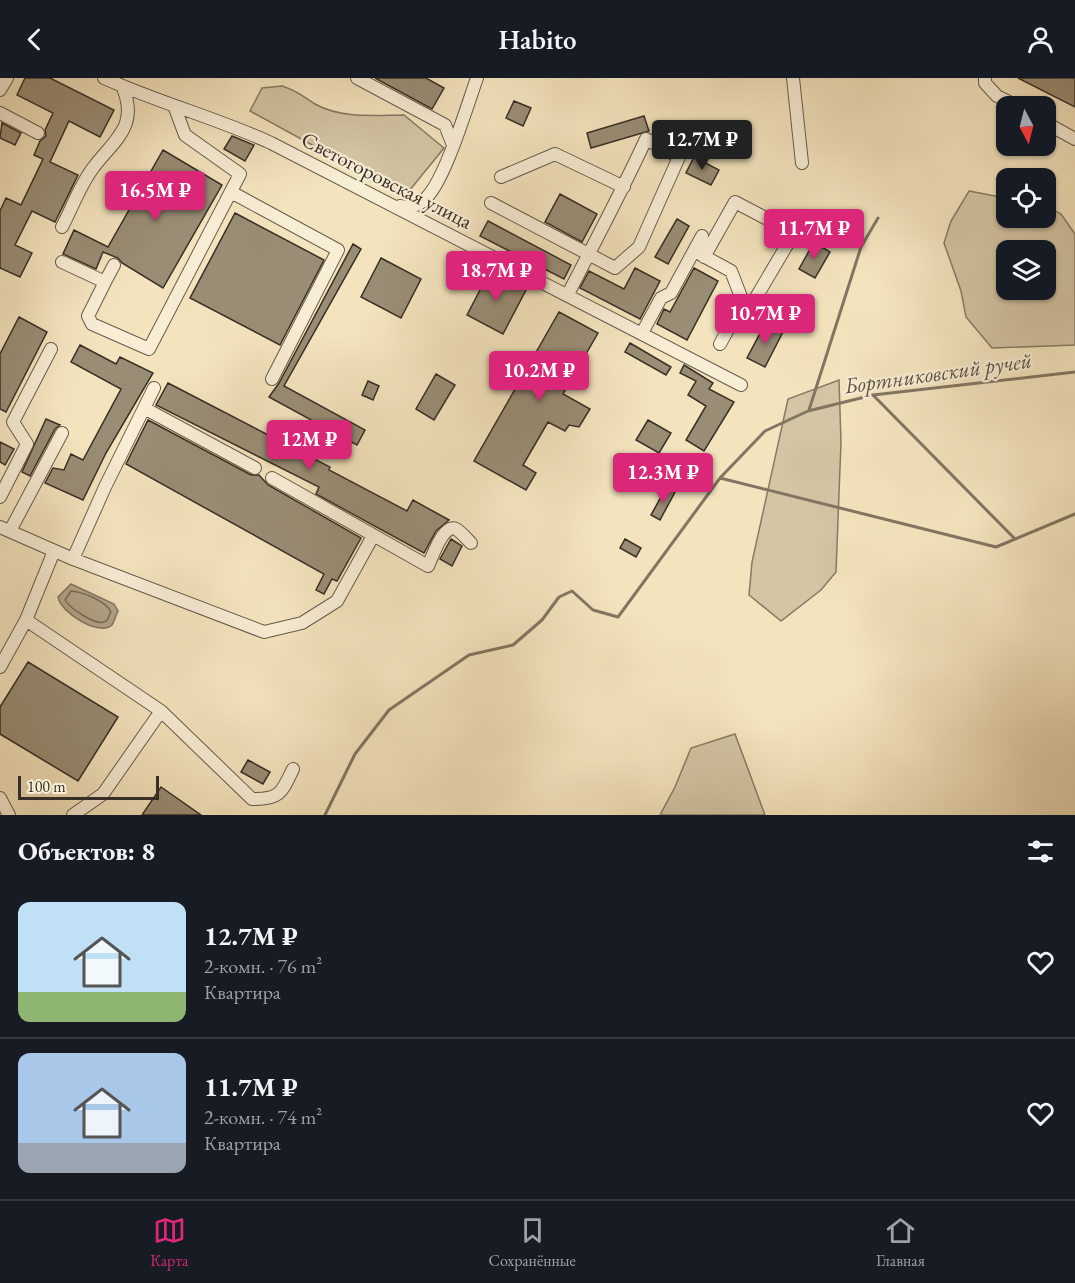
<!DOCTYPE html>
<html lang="ru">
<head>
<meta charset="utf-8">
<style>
  :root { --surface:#171b24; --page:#242831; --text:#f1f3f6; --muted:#9ea1a6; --line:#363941; --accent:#db2777 }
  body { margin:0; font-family:"EB Garamond",serif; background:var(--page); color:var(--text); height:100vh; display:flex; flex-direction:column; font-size:22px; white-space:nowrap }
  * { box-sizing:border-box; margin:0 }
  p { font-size:20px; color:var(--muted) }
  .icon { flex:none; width:33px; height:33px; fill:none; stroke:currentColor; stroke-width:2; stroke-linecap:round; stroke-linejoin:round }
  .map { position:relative; height:737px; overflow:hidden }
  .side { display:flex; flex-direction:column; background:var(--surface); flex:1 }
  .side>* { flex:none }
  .needle { width:39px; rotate:173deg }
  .controls { position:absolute; left:996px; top:18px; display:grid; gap:12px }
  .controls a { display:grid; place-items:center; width:60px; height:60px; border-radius:12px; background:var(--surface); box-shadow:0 2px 4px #0004; font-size:30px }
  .scale { position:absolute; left:18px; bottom:15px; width:141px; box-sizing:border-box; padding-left:6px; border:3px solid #372f25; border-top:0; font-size:16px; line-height:21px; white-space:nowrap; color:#372f25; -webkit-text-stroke:4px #f8edd5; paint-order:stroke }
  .price { position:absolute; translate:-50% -51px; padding:0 14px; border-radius:6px; background:var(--accent); color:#fff; font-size:20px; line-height:39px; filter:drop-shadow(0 2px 3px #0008) }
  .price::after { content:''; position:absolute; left:50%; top:36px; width:18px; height:14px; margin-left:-9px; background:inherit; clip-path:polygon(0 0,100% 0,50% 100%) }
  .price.on { background:#222; color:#fff }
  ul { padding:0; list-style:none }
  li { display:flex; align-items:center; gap:18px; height:150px; padding:0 18px }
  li+li { border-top:2px solid var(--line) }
  li span { display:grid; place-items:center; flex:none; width:168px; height:120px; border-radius:12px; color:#555 }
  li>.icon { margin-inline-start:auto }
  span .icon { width:72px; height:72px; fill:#fffc; stroke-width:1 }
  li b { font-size:26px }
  h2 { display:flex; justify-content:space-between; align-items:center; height:72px; padding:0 18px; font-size:26px }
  header { display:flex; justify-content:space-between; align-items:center; height:78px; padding:0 18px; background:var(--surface); font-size:27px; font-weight:600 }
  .tabs { display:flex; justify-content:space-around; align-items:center; height:84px; border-top:2px solid var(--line); background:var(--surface); font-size:16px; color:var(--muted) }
  .tabs a { display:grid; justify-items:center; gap:3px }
  .tabs .on { color:var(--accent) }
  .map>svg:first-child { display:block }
  .green { fill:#d4c5a4; stroke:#867a64; stroke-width:1.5; fill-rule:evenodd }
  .water { fill:#b4a68a; stroke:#827662; stroke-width:1.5 }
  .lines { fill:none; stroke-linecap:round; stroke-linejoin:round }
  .shore { stroke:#766a58; stroke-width:1.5 }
  .stream { stroke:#827662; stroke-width:3 }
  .building { fill:#998d75; stroke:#372f25; stroke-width:1.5 }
  .minor-casing { stroke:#665c4b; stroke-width:14 }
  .minor { stroke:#f8edd5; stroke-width:12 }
  .labels { text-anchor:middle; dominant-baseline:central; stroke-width:4.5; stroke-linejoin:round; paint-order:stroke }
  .street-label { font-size:21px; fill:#372f25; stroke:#f8edd5 }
  .water-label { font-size:22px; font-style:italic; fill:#5c5343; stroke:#f8edd5 }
</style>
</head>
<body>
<header><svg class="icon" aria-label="back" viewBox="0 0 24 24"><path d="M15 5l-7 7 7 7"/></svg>Habito<svg class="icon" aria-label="person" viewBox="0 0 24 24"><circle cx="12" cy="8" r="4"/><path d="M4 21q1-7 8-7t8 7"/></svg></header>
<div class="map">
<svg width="1075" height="737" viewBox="0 0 1075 737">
  <rect width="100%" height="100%" fill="#f4e4be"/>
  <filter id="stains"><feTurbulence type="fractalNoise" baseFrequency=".00333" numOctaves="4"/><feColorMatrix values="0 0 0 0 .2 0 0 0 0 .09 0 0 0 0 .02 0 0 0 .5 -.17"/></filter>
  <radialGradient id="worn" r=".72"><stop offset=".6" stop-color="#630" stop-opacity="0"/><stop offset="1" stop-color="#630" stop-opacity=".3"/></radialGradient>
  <path class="green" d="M282,8c14,4 22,11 33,18 27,15 60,11 89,11l40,33 -39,48 -155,-85 12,-23z
    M969,113l37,7v20h40v-12l15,8 14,20v111l-83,3 -26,-31 -5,-26 -17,-48 7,-22zM1046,172v40h-40v-40z
    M839,302l2,62 -5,130 -15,18 -40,31 -32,-26 3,-33 36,-163z
    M735,656l30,81h-105l15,-28 16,-39z"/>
  <path class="water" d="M71,506l43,20 4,7c-2,4 -4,11 -6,14 -13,12 -52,-13 -54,-28z"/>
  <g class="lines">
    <path class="shore" d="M71,513c12,1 35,10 40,21 -1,1 -3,8 -5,9 -9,7 -37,-14 -41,-21z"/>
    <path class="stream" d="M873,317l142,144
      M809,332l52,-163 17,-29
      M720,400l276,69 79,-33
      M325,737l30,-61 34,-44 80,-55 44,-10 29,-25 17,-23 13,-6 21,19 25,7 102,-139 45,-47 43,-20 65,-16 202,-23"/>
  </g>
  <path class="building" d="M25,0h25l64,32 -14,27 -31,-16 -19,41 28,13 -23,47 -23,-11 -17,34 17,8 -12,24 -20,-9v-57l6,-13 15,7 22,-46 -9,-4 6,-14 6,-5 -1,-6 8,-17 -36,-18z
    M375,0h51l18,10 -12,21z
    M1018,0h57v29z
    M514,23l17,7 -8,18 -17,-8z
    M644,38l5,15 -58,17 -4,-15z
    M2,45l19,10 -6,12 -15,-7z
    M232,58l22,9 -9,16 -21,-12z
    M163,72l59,35 -59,103 -41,-25 -4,-5 -15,-6 -7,17 -33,-15 11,-24 34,17z
    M694,79l25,13 -8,15 -25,-12z
    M560,116l37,20 -15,28 -37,-20z
    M235,135l89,47 -44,85 -90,-47z
    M677,141l12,7 -21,38 -13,-7z
    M488,143l83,44 -7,14 -84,-43z
    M814,164l16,10 -15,26 -16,-9z
    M353,166l8,5 -77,137 81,44 -8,15 -88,-48 10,-14z
    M381,180l40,21 -20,39 -40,-21z
    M635,190l25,13 -20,38 -60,-31 9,-17 35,18z
    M694,190l24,13 -31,59 -30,-16 7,-15 6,3z
    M490,193l36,19 -23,44 -36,-19z
    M559,234l39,21 -35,61 27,15 -11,18 -10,-2 -4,6 -17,-9 -25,43 13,8 -10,17 -52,-29z
    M19,239l28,15 -41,80 -6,-3v-55z
    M765,246l19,6 -19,37 -18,-9z
    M630,265l41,24 -5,8 -41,-23z
    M80,267l36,19 4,-7 33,16 -47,80 -23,47 -38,-17 8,-15 11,2 7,-16 12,6 38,-71 -50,-27z
    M684,287l29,18 -4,6 25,13 -30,49 -18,-11 20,-34 -18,-11 8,-14 -16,-8z
    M436,296l19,11 -21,35 -18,-11z
    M368,303l11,5 -6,14 -11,-5z
    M168,305l162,84 -1,3 78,41 6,-11 36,20 -13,11 -12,22 -108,-59 3,-7 -163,-82z
    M46,341l14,6 -5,4 -25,47 -8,-4z
    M148,342l103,55h8l9,10 93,53 -24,43 -5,-2 -8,15 -8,-4 8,-16 -198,-110z
    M648,342l23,13 -12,20 -23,-13z
    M0,364l14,7 -9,16 -5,-3z
    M666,410l9,4 -15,28 -9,-5z
    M451,461l11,7 -10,20 -12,-7z
    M625,461l16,9 -5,9 -16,-9z
    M28,584l90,55 -40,64 -78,-47v-27z
    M248,682l22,12 -7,12 -22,-12z
    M161,709l40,28h-59z"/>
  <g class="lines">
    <defs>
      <path id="minor" d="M104,0c55,25 113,40 167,65l470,242
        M357,0l88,47 8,20
        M793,0l9,85
        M985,0v5l12,13 20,10
        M0,12l7,-12
        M0,35l38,20
        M1046,45l29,16
        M501,99l54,-23 69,33
        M231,114l107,58 -66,129
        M491,125l124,65 24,-21 40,-90 -33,-18c-24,52 -51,103 -78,155
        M400,128c10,2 19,0 26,-8 19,-18 41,-92 51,-120
        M62,149c10,-19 18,-42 31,-59 21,-28 47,-42 29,-82
        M698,175l33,18 12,31 32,18
        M704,179l31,-55 59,31 -43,73
        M62,184l43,20 -17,34 4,8 57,25 91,-175 -55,-39 -10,-27
        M105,204l9,-17
        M642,255l19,-35 10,-5 31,-57
        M720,266l23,-42
        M144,330l111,60
        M272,400l156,88c4,-8 15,-43 28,-37 5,3 11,10 15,14
        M0,419l27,-53 -14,-22 38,-73
        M0,449l73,32 191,73 38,-9 35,-22 36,-65
        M10,453l52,-98
        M73,481l32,-72 49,-99
        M26,542l135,91 91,88c28,1 30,-7 41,-30
        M0,589l26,-47 28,-69
        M0,720l9,17
        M73,737l30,-21 58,-83"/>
    </defs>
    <use href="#minor" class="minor-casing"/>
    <use href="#minor" class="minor"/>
  </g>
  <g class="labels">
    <g class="street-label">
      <text transform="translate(387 102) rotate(27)">Светогоровская улица</text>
    </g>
    <g class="water-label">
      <text transform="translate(938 295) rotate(-8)">Бортниковский ручей</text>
    </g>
  </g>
  <rect width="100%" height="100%" filter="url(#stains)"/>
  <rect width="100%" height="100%" fill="url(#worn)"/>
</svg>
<div class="controls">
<a><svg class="needle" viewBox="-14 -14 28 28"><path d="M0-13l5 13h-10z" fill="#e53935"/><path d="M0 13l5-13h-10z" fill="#9ea1a6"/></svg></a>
<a><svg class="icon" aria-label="locate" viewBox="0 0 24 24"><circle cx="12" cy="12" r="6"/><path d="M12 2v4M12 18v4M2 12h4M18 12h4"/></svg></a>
<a><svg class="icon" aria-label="layers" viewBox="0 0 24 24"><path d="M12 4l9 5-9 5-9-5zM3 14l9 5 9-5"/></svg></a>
</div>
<div class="scale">100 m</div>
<b class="price on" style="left:702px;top:93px">12.7M ₽</b>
<b class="price" style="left:155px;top:144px">16.5M ₽</b>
<b class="price" style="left:814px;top:182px">11.7M ₽</b>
<b class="price" style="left:496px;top:224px">18.7M ₽</b>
<b class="price" style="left:765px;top:267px">10.7M ₽</b>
<b class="price" style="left:539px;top:324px">10.2M ₽</b>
<b class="price" style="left:309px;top:393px">12M ₽</b>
<b class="price" style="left:663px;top:426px">12.3M ₽</b>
</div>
<section class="side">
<h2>Объектов: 8<svg class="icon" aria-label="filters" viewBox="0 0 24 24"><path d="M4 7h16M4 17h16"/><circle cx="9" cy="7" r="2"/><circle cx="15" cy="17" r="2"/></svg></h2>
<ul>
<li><span style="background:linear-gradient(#bfe0f5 75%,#8fb573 0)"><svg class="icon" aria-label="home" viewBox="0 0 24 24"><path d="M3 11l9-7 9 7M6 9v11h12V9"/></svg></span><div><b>12.7M ₽</b><p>2-комн. · 76 m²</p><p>Квартира</p></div><svg class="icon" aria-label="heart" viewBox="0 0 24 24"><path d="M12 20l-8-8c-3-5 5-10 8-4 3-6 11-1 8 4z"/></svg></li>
<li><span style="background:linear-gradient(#a9c7e8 75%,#9aa5b1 0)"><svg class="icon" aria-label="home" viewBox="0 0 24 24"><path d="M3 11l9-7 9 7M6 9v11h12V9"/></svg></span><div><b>11.7M ₽</b><p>2-комн. · 74 m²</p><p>Квартира</p></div><svg class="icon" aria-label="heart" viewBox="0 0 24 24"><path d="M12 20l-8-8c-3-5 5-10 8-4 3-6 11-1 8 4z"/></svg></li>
</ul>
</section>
<nav class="tabs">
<a class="on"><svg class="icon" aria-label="map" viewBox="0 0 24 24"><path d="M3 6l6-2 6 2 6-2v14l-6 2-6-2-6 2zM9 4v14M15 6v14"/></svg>Карта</a>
<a><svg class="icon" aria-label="saved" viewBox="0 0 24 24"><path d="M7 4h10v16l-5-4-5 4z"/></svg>Сохранённые</a>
<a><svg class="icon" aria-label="home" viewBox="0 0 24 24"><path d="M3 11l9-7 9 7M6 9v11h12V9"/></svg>Главная</a>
</nav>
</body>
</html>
